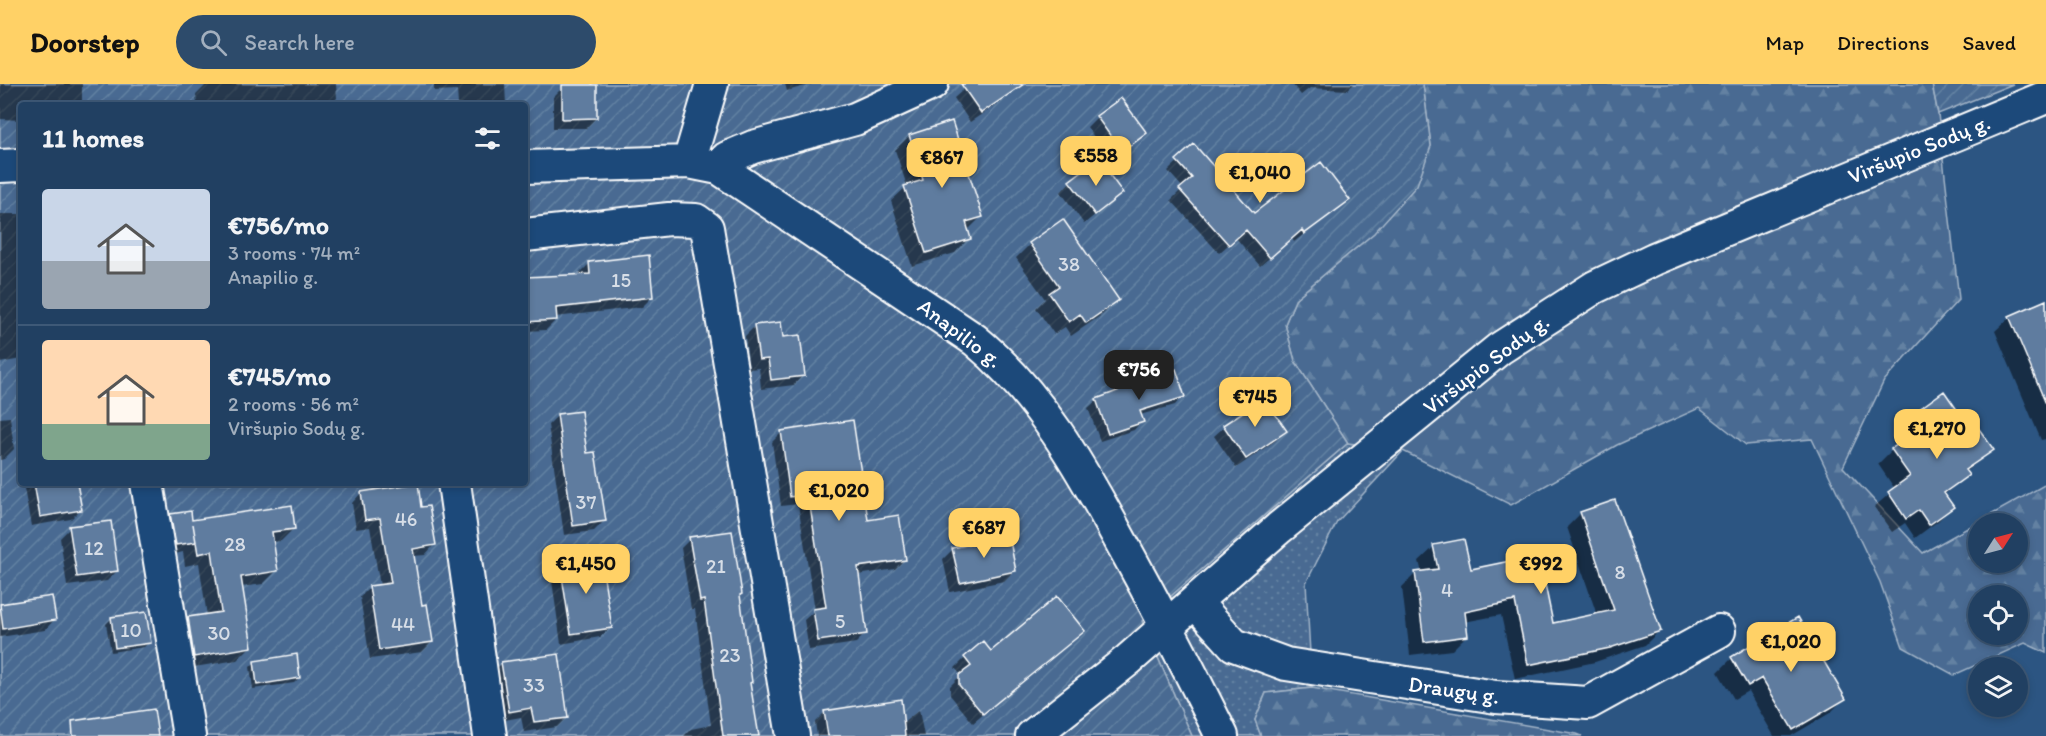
<!DOCTYPE html>
<html lang="en">
<head>
<meta charset="utf-8">
<style>
  :root { --surface:#214062; --page:#2d4b6b; --text:#f1f3f6; --muted:#a2afbe; --line:#3e5977; --accent:#ffd166 }
  body { margin:0; font-family:Itim,sans-serif; background:var(--page); color:var(--text); height:100vh; display:flex; flex-direction:column; font-size:22px; white-space:nowrap }
  * { box-sizing:border-box; margin:0 }
  p { font-size:20px; color:var(--muted) }
  .icon { flex:none; width:33px; height:33px; fill:none; stroke:currentColor; stroke-width:2; stroke-linecap:round; stroke-linejoin:round }
  .map { position:relative; flex:1; overflow:hidden }
  .drawer { position:absolute; left:18px; top:18px; width:510px; height:384px; display:flex; flex-direction:column; background:var(--surface); border-radius:6px; box-shadow:0 3px 9px #0003,0 0 0 2px var(--line) }
  .drawer>* { flex:none }
  .needle { width:39px; rotate:54deg }
  .tools { position:absolute; left:1968px; top:429px; display:grid; gap:12px }
  .tools a { display:grid; place-items:center; width:60px; height:60px; border-radius:50%; background:var(--surface); box-shadow:0 3px 9px #0003,0 0 0 2px var(--line); font-size:30px }
  .price { position:absolute; translate:-50% -51px; padding:0 14px; border-radius:12px; background:var(--accent); color:#111; font-size:20px; line-height:39px; filter:drop-shadow(0 2px 3px #0008) }
  .price::after { content:''; position:absolute; left:50%; top:36px; width:18px; height:14px; margin-left:-9px; background:inherit; clip-path:polygon(0 0,100% 0,50% 100%) }
  .price.active { background:#222; color:#fff }
  ul { padding:0; list-style:none }
  li { display:flex; align-items:center; gap:18px; height:150px; padding:0 24px }
  li+li { border-top:2px solid var(--line) }
  li span { display:grid; place-items:center; flex:none; width:168px; height:120px; border-radius:6px; color:#555 }
  li>.icon { margin-inline-start:auto }
  span .icon { width:72px; height:72px; fill:#fffc; stroke-width:1 }
  li b { font-size:26px }
  h2 { display:flex; justify-content:space-between; align-items:center; height:72px; padding:0 24px; font-size:26px }
  header { display:flex; align-items:center; gap:36px; box-sizing:border-box; height:84px; padding:0 30px; background:var(--accent); color:#111 }
  header strong { font-size:28px }
  nav { display:flex; gap:33px; margin-inline-start:auto; font-size:21px }
  .search { width:420px; height:54px; background:var(--page); display:flex; align-items:center; gap:15px; box-sizing:border-box; padding:0 21px; border-radius:33px; color:var(--muted); font-size:22px }
  .map>svg:first-child { display:block }
  .grass { fill:url(#grass-dots); stroke:#a4b5c8; stroke-width:1.5 }
  .forest { fill:url(#forest-firs); stroke:#a4b5c8; stroke-width:1.5; fill-rule:evenodd }
  .garden { fill:url(#garden-furrows); stroke:#a4b5c8; stroke-width:1.5; fill-rule:evenodd }
  .shadow { fill:#0007 }
  .building { fill:#5e7c9f; stroke:#fff; stroke-width:1.5 }
  .lines { fill:none; stroke-linecap:round; stroke-linejoin:round }
  .minor-casing { stroke:#fff; stroke-width:36 }
  .minor { stroke:#1f4a7a; stroke-width:32 }
  .labels { text-anchor:middle; dominant-baseline:central; stroke-width:5; stroke-linejoin:round; paint-order:stroke }
  .number-label { font-size:20px; fill:#d7dee7 }
  .street-label { font-size:22px; fill:#fff; stroke:#1f4a7a }
</style>
</head>
<body>
<header>
<strong>Doorstep</strong>
<div class="search"><svg class="icon" aria-label="search" viewBox="0 0 24 24"><circle cx="10" cy="10" r="6"/><path d="M15 15l6 6"/></svg>Search here</div>
<nav><a>Map</a><a>Directions</a><a>Saved</a></nav>
</header>
<div class="map">
<svg width="2046" height="652" viewBox="0 0 2046 652">
  <defs>
    <pattern id="grass-dots" width="8" height="8" patternUnits="userSpaceOnUse" patternTransform="scale(1.5)"><rect width="8" height="8" fill="#486b92"/><path d="M2 2h.1M6 6h.1" fill="none" stroke="#6381a2" stroke-width="1.8" stroke-linecap="round"/></pattern>
    <pattern id="forest-firs" width="22" height="20" patternUnits="userSpaceOnUse" patternTransform="scale(1.5)"><rect width="22" height="20" fill="#486b92"/><path d="M5 1l3.5 6h-7zM16 11l3.5 6h-7z" fill="#6381a2"/></pattern>
    <pattern id="garden-furrows" width="10" height="10" patternUnits="userSpaceOnUse" patternTransform="scale(1.5)"><rect width="10" height="10" fill="#486b92"/><path d="M-1 1l2-2M0 10L10 0M9 11l2-2" fill="none" stroke="#6381a2"/></pattern>
  </defs>
  <rect width="100%" height="100%" fill="#2c5582"/>
  <filter id="ink" filterUnits="userSpaceOnUse"><feTurbulence type="fractalNoise" baseFrequency=".0167" numOctaves="2"/><feDisplacementMap in="SourceGraphic" scale="12" xChannelSelector="R" yChannelSelector="G"/><feConvolveMatrix kernelMatrix="1 2 1 2 8 2 1 2 1" color-interpolation-filters="sRGB"/></filter>
  <g filter="url(#ink)">
    <path class="grass" d="M1348,359l55,8 -66,71 -31,61 6,105 -46,5 -11,27 6,16h-69l-50,-115z"/>
    <path class="forest" d="M1423,0h509l6,30 21,185 -75,82 -41,86 80,86 123,-69v169l-21,-10 -71,32 -51,-28 -23,-65 -68,-143 -66,6 -47,-37 -82,37 -106,60 -108,-54 -55,-8 -53,-82 -10,-37 11,-26 78,-65 57,-87zM1978,440h40v38h-40zM1978,512h40v38h-40z
      M1312,604l265,46 5,2h-321l-6,-16 11,-27z"/>
    <path class="garden" d="M0,0h1423l8,62 -14,39 -43,48 -78,65 -11,26 10,37 53,82 -206,178 50,115h-1192zM21,21h504v378h-504z
      M1932,0h81l-75,30z"/>
    <path class="shadow" d="M0,0h82v21h-61v29v-14l-21,-1z
      M220,0h116l1,14 -7,7h-133l-1,-10 10,-10z
      M434,0h71l1,21h-48l-1,-15 -23,1z
      M785,0h27l-25,7z
      M970,0h34l6,8 -10,10 -30,20 -16,-24z
      M1292,0h62l-7,6 -37,-2 -9,7z
      M563,3l33,31 -10,10h-33v-31z
      M1097,33l48,16 -34,28 -24,-34z
      M909,52l72,81 -14,14 2,7 -14,15 -43,13 -21,-65 16,-15 -12,-36z
      M1194,62l60,69 94,-16 -54,43 -2,-4 -32,28 -24,-28 -17,15 -48,-53 12,-12 -15,-17z
      M1070,98l51,11 -37,31 -23,-32z
      M0,130h21v145l-21,4z
      M1062,137l55,78 -14,15 -32,22 -6,-9 -11,7 -18,-26 9,-9 -29,-41 14,-14z
      M590,179l62,34 -10,10 -87,10 1,3 -10,10 -21,1v-53l55,-2v-3z
      M2046,218v137l-5,1 -46,-109 15,-14z
      M755,242l27,13 21,36 -9,10 -33,4 -2,-21 -10,1 -4,-33z
      M1183,312l-8,9 -35,10 2,6 -8,9 -34,11 -12,-33 9,-8z
      M1264,316l21,31 -10,10 -39,27 -22,-32 10,-9z
      M1919,327l52,21 21,18 -27,22 2,3 -23,20 8,12 -14,14 -23,17 -10,-15 -13,9 -18,-25 21,-18 -17,-25 14,-14 20,-14 -7,-11z
      M558,331l28,40 18,66 -10,10 -30,4 -16,-110z
      M10,333l4,32 -10,10 -4,1v-42z
      M782,348l123,127 -10,10 -37,6 8,58 -10,10 -47,7 -5,-30 11,-10 -17,-106 -17,2 -9,-64z
      M23,399h53l5,26 -10,10 -40,7z
      M361,409l59,16 14,36 -9,10 -12,1 8,50 11,36 -10,10 -52,7 -10,-62 10,-10 10,-1 -10,-59 -14,2 -4,-26z
      M1581,429l78,118 -14,14 -50,17 -80,17 -14,-64 -37,7 2,14 -14,14 -42,5 -8,-68 14,-14h6l-3,-12 15,-14 117,77 46,-9 -30,-88z
      M171,431l20,6 103,7 -13,13 -9,1 4,29 -13,13 -22,3 9,60 -13,13 -55,9 -7,-37 13,-13 19,-3 -8,-53 -14,3 -2,-14 -20,5 -5,-29z
      M70,444l47,43 -10,10 -40,5 -7,-48z
      M690,455l49,57 10,88 9,52h-74l7,-7 20,-4 -16,-116h-4l-10,-61z
      M953,465l61,22 -10,10 -54,11 -7,-33z
      M572,475l38,69 -10,9 -39,7 -9,-63z
      M51,513l3,23 -9,10 -45,7v-31z
      M111,535l38,23 -5,5 -33,5 -5,-28z
      M1797,535l47,80 -14,14 -39,23h-17l-26,-45 -14,8 -16,-27 14,-14z
      M1073,556l-100,83 -23,-28v-9l11,-11 -6,-7 10,-10z
      M255,578l44,16 -5,5 -41,6 -3,-22z
      M502,579l65,54 -10,10 -33,5 -3,-15 -22,4 -7,-48z
      M919,626l5,26h-107l-2,-14 10,-10 77,12z"/>
    <path class="building" d="M961,0h63l-43,29z
      M562,1h35v33l-35,1z
      M1121,14l26,35 -25,19 -26,-36z
      M952,37l31,96 -17,5 5,17 -45,14 -22,-67 19,-6 -14,-45z
      M1194,60l60,69 67,-51 29,38 -46,34 -2,-4 -32,28 -24,-28 -17,15 -50,-56 13,-11 -16,-18z
      M1098,75l25,34 -28,22 -26,-34z
      M1063,135l56,81 -33,23 -6,-9 -11,8 -20,-29 10,-7 -30,-43z
      M649,171l4,42 -97,11 1,12 -32,2v-45l65,-3 -1,-12z
      M2046,216v104l-37,-88z
      M781,238l2,15 17,-2 5,41 -34,4 -3,-21 -9,1 -5,-35z
      M1176,285l9,28 -45,14 4,11 -36,12 -12,-35z
      M1944,307l27,39 6,-4 17,24 -29,20 4,5 -25,18 10,14 -25,18 -10,-15 -13,9 -18,-27 22,-16 -19,-27 36,-25 -9,-14z
      M1264,314l23,33 -41,28 -23,-34z
      M581,327l6,42 8,-1 11,69 -33,5 -16,-112z
      M853,336l15,100 31,-5 7,45 -48,7 9,67 -49,7 -5,-32 13,-2 -18,-113 -18,3 -9,-66z
      M34,399h43l5,27 -42,7z
      M418,399l3,24 8,-1 7,39 -23,4 9,56 5,-1 6,38 -54,8 -10,-64 22,-3 -11,-65 -15,2 -4,-28z
      M1615,416l46,131 -51,17 -82,17 -13,-64 -50,11 3,24 -44,6 -9,-70 23,-3 -5,-24 31,-6 7,30 68,-14 14,68 61,-13 -34,-98z
      M292,421l3,24 -23,3 6,39 -37,6 11,70 -58,10 -6,-40 33,-5 -9,-61 -14,3 -5,-30 3,18 -20,3 -6,-31 21,-3 1,9z
      M111,437l7,50 -41,6 -8,-51z
      M732,447l10,63 -2,1 12,87 -2,1 9,53h-36l-19,-136 -4,1 -11,-64z
      M1009,452l7,35 -56,12 -8,-35z
      M600,469l12,75 -41,6 -10,-64 12,-1 -2,-12z
      M52,512l4,24 -53,9 -3,-25z
      M1057,512l28,35 -102,83 -24,-29v-10l12,-9 -7,-9 19,-16 8,10z
      M146,528l5,31 -36,5 -4,-31z
      M1798,533l48,82 -53,31 -31,-52 -14,8 -17,-29z
      M297,570l3,24 -43,7 -3,-24z
      M559,570l9,64 -34,4 -3,-14 -22,4 -8,-50z
      M901,615l4,37h-77l-4,-25z
      M154,625l4,27h-85l-1,-15z"/>
    <g class="lines">
      <defs>
        <path id="minor" d="M689,78l23,-78
          M0,82l21,-1
          M525,83l164,-5 30,6 256,172c64,53 105,126 144,198 36,65 70,131 103,198
          M719,84l8,-10 26,-11 102,-28 77,-35
          M525,151l144,-16 27,1 11,8 86,508
          M147,399l42,253
          M454,399l36,253
          M1195,518l39,43 52,19 210,33 92,6 131,-72
          M1032,652l96,-76 151,-132 220,-179 96,-62 59,-28 392,-162"/>
      </defs>
      <use href="#minor" class="minor-casing"/>
      <use href="#minor" class="minor"/>
    </g>
  </g>
  <g class="labels">
    <g class="number-label">
      <text x="1069" y="180">38</text>
      <text x="621" y="196">15</text>
      <text x="586" y="418">37</text>
      <text x="406" y="435">46</text>
      <text x="235" y="460">28</text>
      <text x="94" y="464">12</text>
      <text x="716" y="482">21</text>
      <text x="1620" y="488">8</text>
      <text x="1447" y="506">4</text>
      <text x="840" y="537">5</text>
      <text x="403" y="540">44</text>
      <text x="131" y="546">10</text>
      <text x="219" y="549">30</text>
      <text x="730" y="571">23</text>
      <text x="534" y="601">33</text>
    </g>
    <g class="street-label">
      <text transform="translate(1919 65) rotate(-22)">Viršupio Sodų g.</text>
      <text transform="translate(960 249) rotate(37)">Anapilio g.</text>
      <text transform="translate(1486 280) rotate(-37)">Viršupio Sodų g.</text>
      <text transform="translate(1454 606) rotate(8)">Draugų g.</text>
    </g>
  </g>
</svg>
<div class="tools">
<a><svg class="needle" viewBox="-14 -14 28 28"><path d="M0-13l5 13h-10z" fill="#e53935"/><path d="M0 13l5-13h-10z" fill="#a2afbe"/></svg></a>
<a><svg class="icon" aria-label="locate" viewBox="0 0 24 24"><circle cx="12" cy="12" r="6"/><path d="M12 2v4M12 18v4M2 12h4M18 12h4"/></svg></a>
<a><svg class="icon" aria-label="layers" viewBox="0 0 24 24"><path d="M12 4l9 5-9 5-9-5zM3 14l9 5 9-5"/></svg></a>
</div>
<b class="price" style="left:1096px;top:103px">€558</b>
<b class="price" style="left:942px;top:105px">€867</b>
<b class="price" style="left:1260px;top:120px">€1,040</b>
<b class="price active" style="left:1139px;top:317px">€756</b>
<b class="price" style="left:1255px;top:344px">€745</b>
<b class="price" style="left:1937px;top:376px">€1,270</b>
<b class="price" style="left:839px;top:438px">€1,020</b>
<b class="price" style="left:984px;top:475px">€687</b>
<b class="price" style="left:586px;top:511px">€1,450</b>
<b class="price" style="left:1541px;top:511px">€992</b>
<b class="price" style="left:1791px;top:589px">€1,020</b>
<section class="drawer">
<h2>11 homes<svg class="icon" aria-label="filters" viewBox="0 0 24 24"><path d="M4 7h16M4 17h16"/><circle cx="9" cy="7" r="2"/><circle cx="15" cy="17" r="2"/></svg></h2>
<ul>
<li><span style="background:linear-gradient(#c9d6e8 60%,#9aa5b1 0)"><svg class="icon" aria-label="home" viewBox="0 0 24 24"><path d="M3 11l9-7 9 7M6 9v11h12V9"/></svg></span><div><b>€756/mo</b><p>3 rooms · 74 m²</p><p>Anapilio g.</p></div></li>
<li><span style="background:linear-gradient(#ffd9b3 70%,#7fa58c 0)"><svg class="icon" aria-label="home" viewBox="0 0 24 24"><path d="M3 11l9-7 9 7M6 9v11h12V9"/></svg></span><div><b>€745/mo</b><p>2 rooms · 56 m²</p><p>Viršupio Sodų g.</p></div></li>
</ul>
</section>
</div>
</body>
</html>
